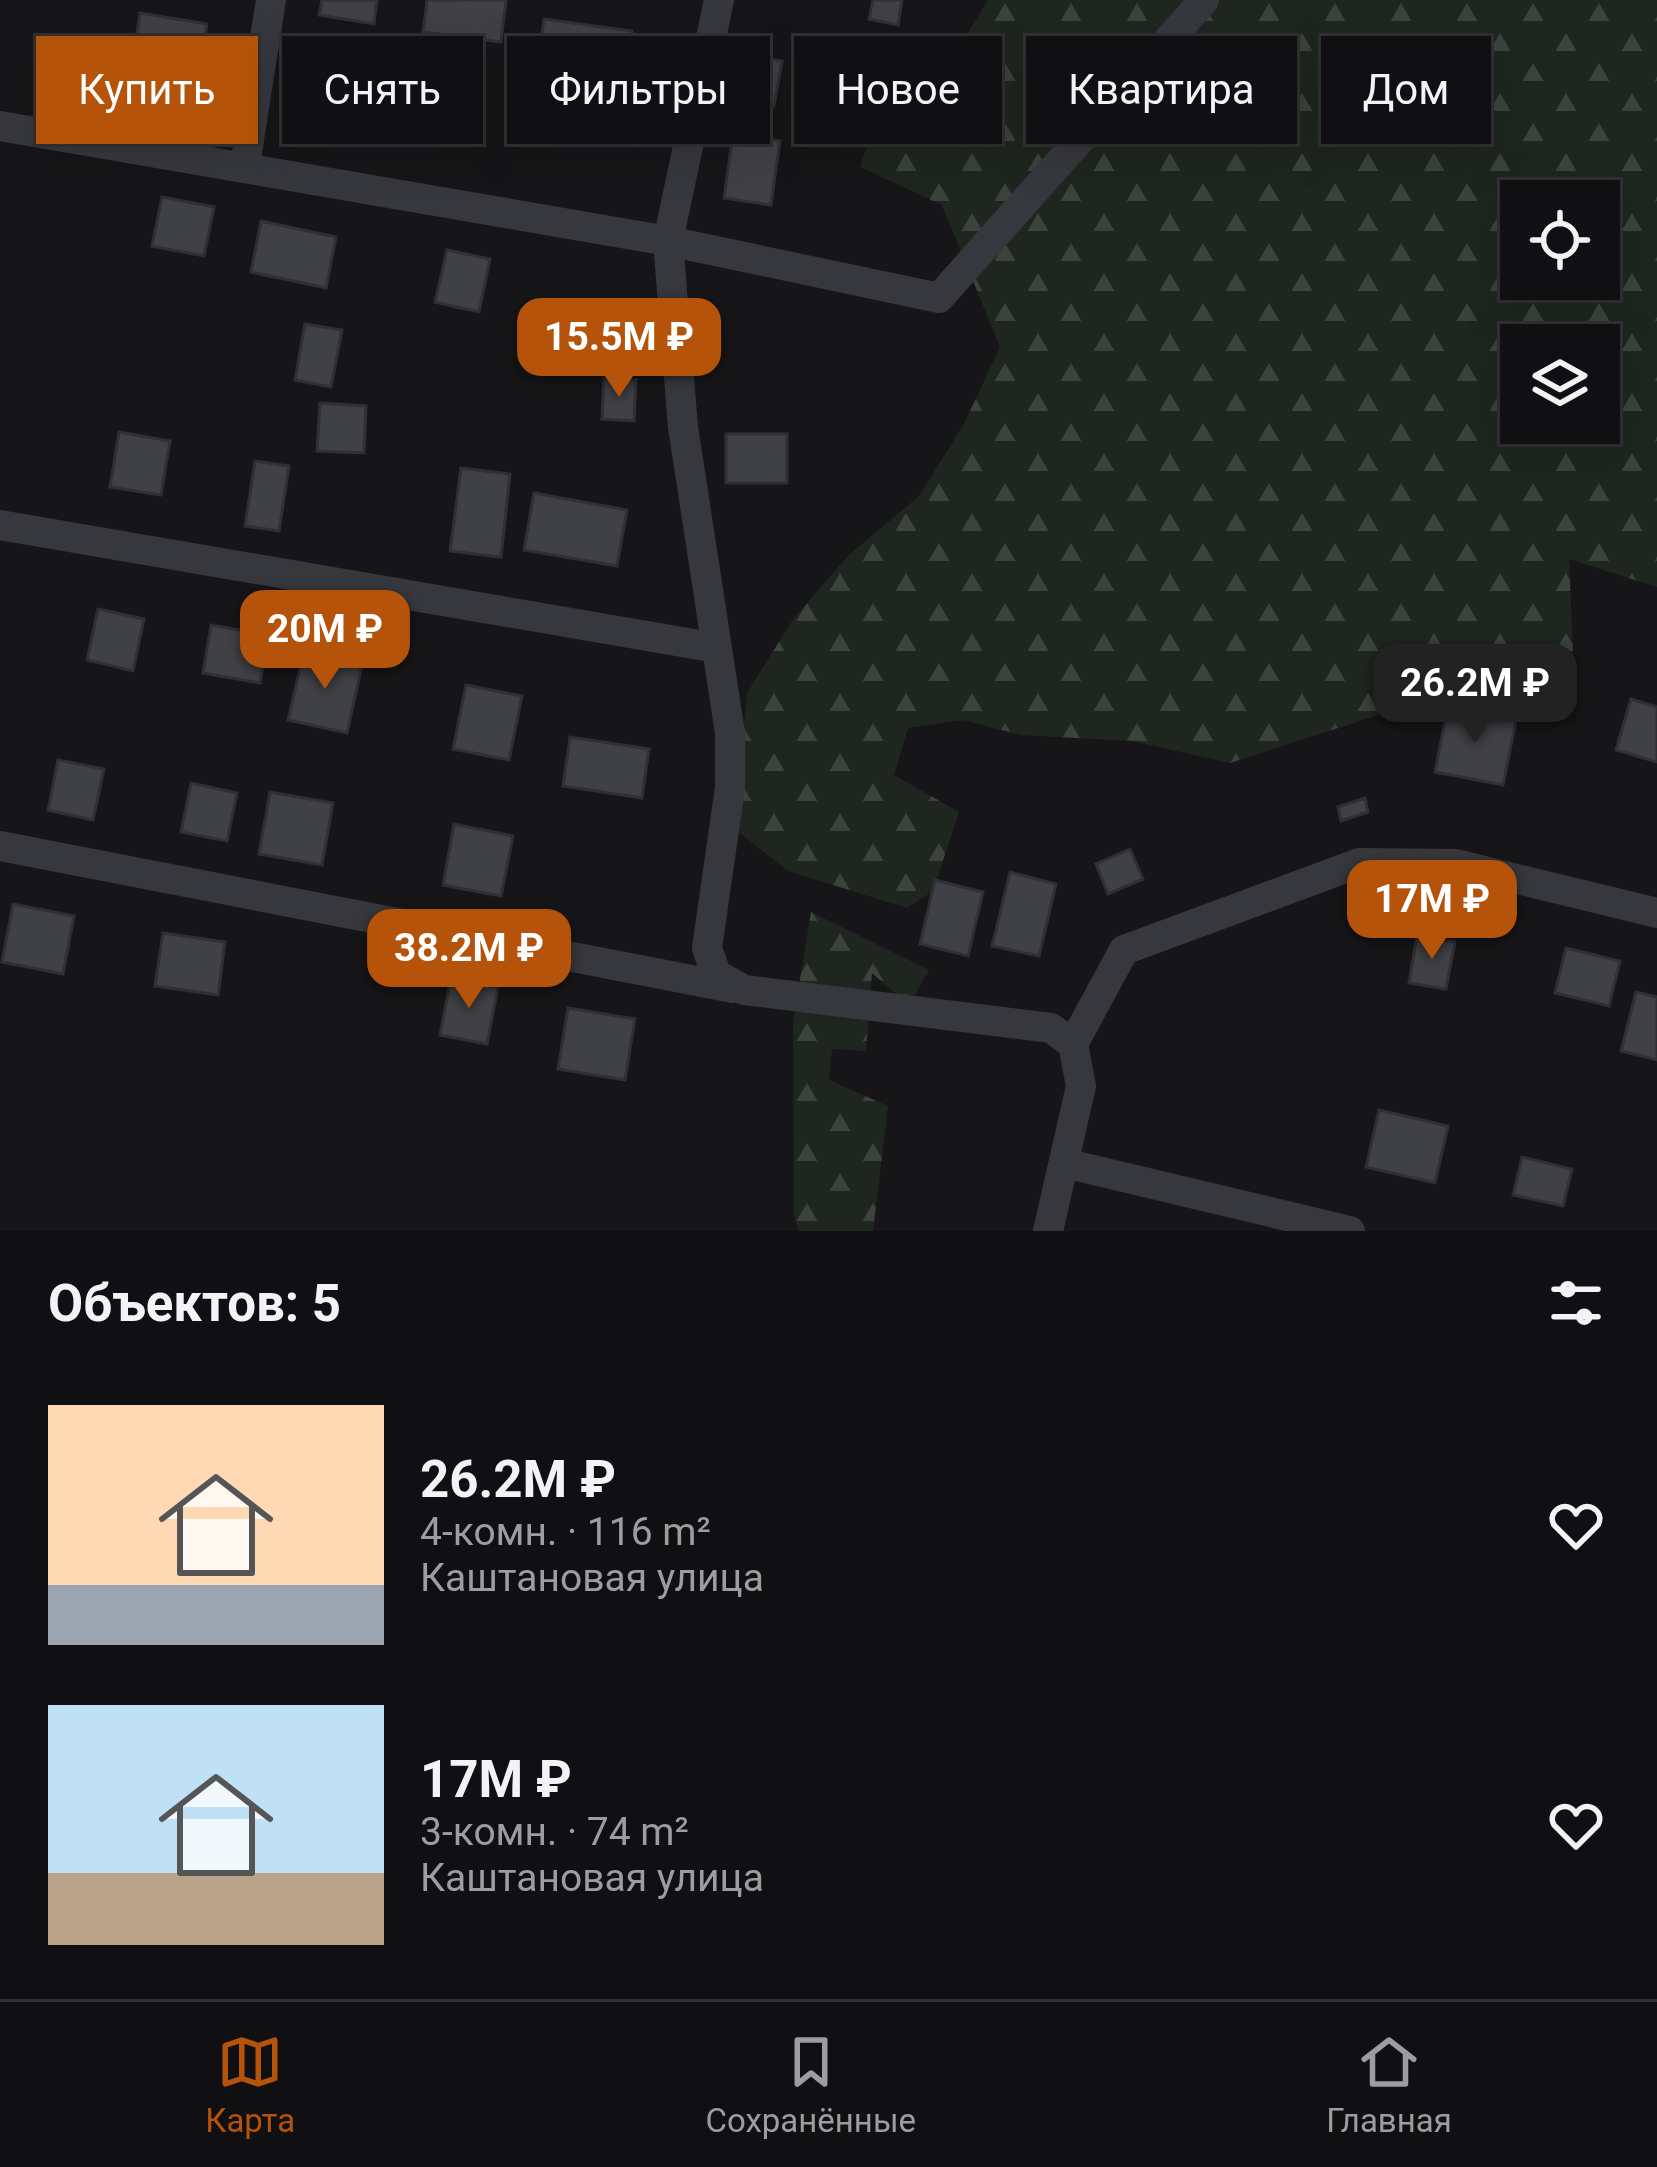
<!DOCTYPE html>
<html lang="ru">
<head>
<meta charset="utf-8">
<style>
  :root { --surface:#101012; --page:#19191b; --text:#f1f3f6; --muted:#9c9d9f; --line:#303032; --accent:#b45309 }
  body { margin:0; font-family:Roboto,sans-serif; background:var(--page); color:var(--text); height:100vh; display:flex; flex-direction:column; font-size:45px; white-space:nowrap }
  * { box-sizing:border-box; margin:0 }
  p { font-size:39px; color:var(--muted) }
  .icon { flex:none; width:66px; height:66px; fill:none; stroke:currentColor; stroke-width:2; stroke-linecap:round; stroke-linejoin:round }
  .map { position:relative; height:1231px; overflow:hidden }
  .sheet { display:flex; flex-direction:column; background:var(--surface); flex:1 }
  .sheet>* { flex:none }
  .hud { position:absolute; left:36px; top:36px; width:1587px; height:108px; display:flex; gap:24px }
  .controls { position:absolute; left:1500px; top:180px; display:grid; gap:24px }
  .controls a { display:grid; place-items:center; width:120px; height:120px; border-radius:0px; background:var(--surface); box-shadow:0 12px 48px #0002,0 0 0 3px var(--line); font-size:60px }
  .price { position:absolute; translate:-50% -102px; padding:0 27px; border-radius:24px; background:var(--accent); color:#fff; font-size:39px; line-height:78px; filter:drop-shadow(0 3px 6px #0008) }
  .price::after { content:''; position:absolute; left:50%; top:72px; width:36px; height:27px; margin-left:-18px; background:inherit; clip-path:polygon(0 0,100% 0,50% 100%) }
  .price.current { background:#222; color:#fff }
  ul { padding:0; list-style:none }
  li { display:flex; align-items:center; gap:36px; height:300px; padding:0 48px }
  li span { display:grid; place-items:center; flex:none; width:336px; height:240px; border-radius:0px; color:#555 }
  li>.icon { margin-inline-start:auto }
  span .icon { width:144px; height:144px; fill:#fffc; stroke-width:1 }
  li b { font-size:51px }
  h2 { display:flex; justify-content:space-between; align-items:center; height:144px; padding:0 48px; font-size:51px }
  .chip { padding:0 42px; border-radius:0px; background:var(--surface); box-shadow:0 12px 48px #0002,0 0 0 3px var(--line); font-size:42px; line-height:108px }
  .chip.current { background:var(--accent); color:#fff }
  .tab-bar { display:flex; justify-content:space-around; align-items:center; height:168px; border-top:3px solid var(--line); background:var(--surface); font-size:33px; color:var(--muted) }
  .tab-bar a { display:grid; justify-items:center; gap:6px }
  .tab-bar .current { color:var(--accent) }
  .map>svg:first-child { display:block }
  .forest { fill:url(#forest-firs); fill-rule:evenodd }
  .building { fill:#404145; stroke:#303034; stroke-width:3 }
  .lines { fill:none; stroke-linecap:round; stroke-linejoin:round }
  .minor { stroke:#37383d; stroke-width:30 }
</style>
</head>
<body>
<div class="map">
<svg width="1657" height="1231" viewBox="0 0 1657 1231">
  <defs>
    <pattern id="forest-firs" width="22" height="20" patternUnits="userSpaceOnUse" patternTransform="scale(3)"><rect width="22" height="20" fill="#1e261f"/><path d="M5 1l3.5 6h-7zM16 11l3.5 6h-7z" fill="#3c433d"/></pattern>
  </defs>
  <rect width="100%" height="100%" fill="#161618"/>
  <path class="forest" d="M988,0h669v587l-88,-28 4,93 -343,111 -97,-22 -112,-6 -58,-15 -55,8 -14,47 65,37 -26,79 -26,17 -119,-37 -53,-42 12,-136 47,-75 55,-63 70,-59 45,-72 36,-77 -58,-142 -82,-38 23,-71 70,-39zM1521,201h78v78h-78zM1521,345h78v78h-78z
    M811,912l118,58 -20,35 -37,-32 -6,78 -34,-2 -3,31 59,26 -15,125h-74l-5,-17 -1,-192z"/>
  <path class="building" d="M322,0h55l-3,24 -55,-9z
    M427,0h79l-5,42 -78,-10z
    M873,0h29l-4,25 -29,-6z
    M140,13l67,11 -11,67 -66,-11z
    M544,19l88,12 -6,44 -88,-12z
    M743,54l39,7 -8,45 -39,-8z
    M303,73l75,13 -8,49 -75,-12z
    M599,85l48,11 -11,50 -49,-11z
    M733,134l47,7 -9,64 -47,-7z
    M162,197l52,10 -10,49 -52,-10z
    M261,221l75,16 -10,51 -75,-16z
    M447,250l43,9 -11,53 -44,-10z
    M305,324l37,6 -11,57 -36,-7z
    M604,379l32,1 -2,41 -32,-2z
    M320,403l46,3 -2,47 -47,-2z
    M119,432l51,9 -9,54 -51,-8z
    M726,434h61v49h-61z
    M255,461l34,5 -10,65 -34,-5z
    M461,468l49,6 -9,83 -51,-6z
    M534,493l93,17 -10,56 -93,-16z
    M98,609l46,10 -11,52 -46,-11z
    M211,625l58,10 -9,48 -57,-10z
    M304,651l58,14 -15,68 -59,-13z
    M466,685l56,11 -13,64 -56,-11z
    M1631,699l26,8v55l-41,-12z
    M1448,706l68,14 -13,65 -68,-13z
    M570,737l79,12 -7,49 -79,-12z
    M58,760l46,9 -11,51 -45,-10z
    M191,783l46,10 -10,48 -46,-9z
    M270,792l63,11 -11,62 -63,-11z
    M1365,798l3,14 -27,9 -3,-14z
    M454,824l59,12 -12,60 -58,-11z
    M1130,849l13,30 -35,15 -12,-30z
    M1010,872l46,12 -17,72 -47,-10z
    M935,880l48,12 -15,64 -48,-12z
    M13,904l61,12 -11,58 -61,-12z
    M163,933l62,9 -7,53 -63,-9z
    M1417,935l38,7 -9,47 -37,-6z
    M1566,948l54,13 -11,45 -54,-13z
    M451,978l47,9 -11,57 -47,-9z
    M1636,992l21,5v63l-36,-9z
    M568,1008l67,11 -10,61 -67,-11z
    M1379,1110l69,16 -13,57 -69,-16z
    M1522,1157l50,12 -9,37 -50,-11z"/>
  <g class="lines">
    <path class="minor" d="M719,0l-51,241 271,57 265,-298
      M0,126l668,115 15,186 47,306v55l-23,160 9,26 28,16 307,38 22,16 8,42 -33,145
      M245,165l26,-165
      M0,525l717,123
      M0,846l733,142
      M1073,1044l51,-94 235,-87 97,1 201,49
      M1064,1163l286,68"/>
  </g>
</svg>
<div class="controls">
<a><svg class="icon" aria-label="locate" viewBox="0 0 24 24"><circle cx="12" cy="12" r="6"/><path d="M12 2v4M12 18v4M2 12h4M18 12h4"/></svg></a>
<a><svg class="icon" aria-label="layers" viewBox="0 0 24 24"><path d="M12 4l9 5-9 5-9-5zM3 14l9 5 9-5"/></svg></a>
</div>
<b class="price" style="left:619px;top:400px">15.5M ₽</b>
<b class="price" style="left:325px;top:692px">20M ₽</b>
<b class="price current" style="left:1475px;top:746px">26.2M ₽</b>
<b class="price" style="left:1432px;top:962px">17M ₽</b>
<b class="price" style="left:469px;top:1011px">38.2M ₽</b>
<div class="hud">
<a class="chip current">Купить</a>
<a class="chip">Снять</a>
<a class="chip">Фильтры</a>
<a class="chip">Новое</a>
<a class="chip">Квартира</a>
<a class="chip">Дом</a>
</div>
</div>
<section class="sheet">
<h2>Объектов: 5<svg class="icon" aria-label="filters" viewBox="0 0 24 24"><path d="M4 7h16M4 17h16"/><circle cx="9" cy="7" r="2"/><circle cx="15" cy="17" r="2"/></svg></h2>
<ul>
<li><span style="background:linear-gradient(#ffd9b3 75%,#9aa5b1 0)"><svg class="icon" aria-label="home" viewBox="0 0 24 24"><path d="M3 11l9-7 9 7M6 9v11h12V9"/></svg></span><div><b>26.2M ₽</b><p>4-комн. · 116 m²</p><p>Каштановая улица</p></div><svg class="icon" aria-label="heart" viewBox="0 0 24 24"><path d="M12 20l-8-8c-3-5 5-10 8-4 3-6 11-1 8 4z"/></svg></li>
<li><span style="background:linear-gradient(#bfe0f5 70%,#b9a48a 0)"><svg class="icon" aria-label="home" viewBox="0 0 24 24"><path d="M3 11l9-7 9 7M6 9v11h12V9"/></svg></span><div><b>17M ₽</b><p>3-комн. · 74 m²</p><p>Каштановая улица</p></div><svg class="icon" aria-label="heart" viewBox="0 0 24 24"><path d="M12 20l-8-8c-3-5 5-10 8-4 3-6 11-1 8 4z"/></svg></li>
</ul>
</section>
<nav class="tab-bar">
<a class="current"><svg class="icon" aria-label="map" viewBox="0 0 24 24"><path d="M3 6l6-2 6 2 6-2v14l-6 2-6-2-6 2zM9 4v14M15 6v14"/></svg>Карта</a>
<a><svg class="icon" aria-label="saved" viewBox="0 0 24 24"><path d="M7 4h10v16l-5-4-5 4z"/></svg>Сохранённые</a>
<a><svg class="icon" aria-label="home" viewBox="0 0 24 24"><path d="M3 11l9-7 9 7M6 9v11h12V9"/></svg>Главная</a>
</nav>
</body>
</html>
